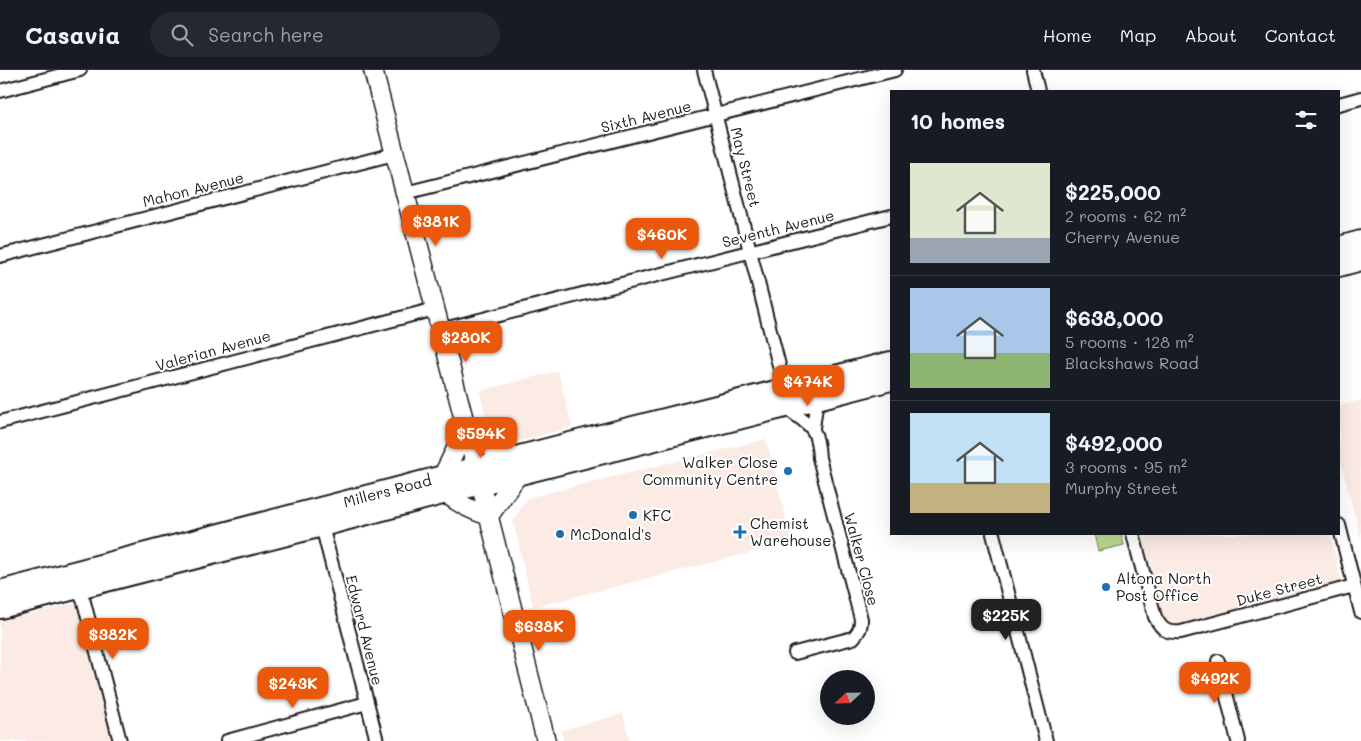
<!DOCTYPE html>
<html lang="en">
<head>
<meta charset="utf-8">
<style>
  :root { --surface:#171b24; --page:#242831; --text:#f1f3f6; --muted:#9ea1a6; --line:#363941; --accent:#ea580c }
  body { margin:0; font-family:Mali,sans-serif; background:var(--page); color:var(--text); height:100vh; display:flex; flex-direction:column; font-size:19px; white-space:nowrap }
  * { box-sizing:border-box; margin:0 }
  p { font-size:16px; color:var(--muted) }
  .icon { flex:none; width:28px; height:28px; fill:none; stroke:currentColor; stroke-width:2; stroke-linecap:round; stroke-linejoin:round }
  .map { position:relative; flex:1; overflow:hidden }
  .drawer { position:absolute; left:890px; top:20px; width:450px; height:445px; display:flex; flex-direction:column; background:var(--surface); border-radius:0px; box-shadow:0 5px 20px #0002 }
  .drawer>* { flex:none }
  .needle { width:32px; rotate:248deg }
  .buttons { position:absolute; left:820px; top:600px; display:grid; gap:10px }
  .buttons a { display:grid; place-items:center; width:55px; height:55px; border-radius:50%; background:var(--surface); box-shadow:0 5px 20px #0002; font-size:25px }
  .price { position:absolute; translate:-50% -42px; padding:0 11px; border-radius:10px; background:var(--accent); color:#fff; font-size:16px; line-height:32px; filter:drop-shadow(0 1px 2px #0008) }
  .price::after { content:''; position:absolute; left:50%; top:30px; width:15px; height:11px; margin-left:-8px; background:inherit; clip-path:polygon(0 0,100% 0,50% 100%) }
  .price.active { background:#222; color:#fff }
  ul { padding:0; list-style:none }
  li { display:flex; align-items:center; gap:15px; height:125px; padding:0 20px }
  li+li { border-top:1px solid var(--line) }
  li span { display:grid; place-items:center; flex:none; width:140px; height:100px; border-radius:0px; color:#555 }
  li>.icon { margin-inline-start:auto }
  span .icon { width:60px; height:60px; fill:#fffc; stroke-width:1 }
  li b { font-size:21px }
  h2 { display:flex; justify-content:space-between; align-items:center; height:60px; padding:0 20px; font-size:21px }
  header { display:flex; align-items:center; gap:30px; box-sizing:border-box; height:70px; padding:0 25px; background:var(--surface); border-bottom:1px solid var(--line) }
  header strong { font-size:24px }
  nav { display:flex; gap:28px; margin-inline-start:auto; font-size:18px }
  .search { width:350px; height:45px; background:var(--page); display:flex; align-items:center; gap:12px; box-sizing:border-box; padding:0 18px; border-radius:28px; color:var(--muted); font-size:19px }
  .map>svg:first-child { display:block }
  .built { fill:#fbebe4 }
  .green { fill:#bdda92; stroke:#6c7b57 }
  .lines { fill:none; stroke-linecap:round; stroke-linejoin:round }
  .minor-casing { stroke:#1c1c1c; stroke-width:16 }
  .secondary-casing { stroke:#1c1c1c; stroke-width:21 }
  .primary-casing { stroke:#1c1c1c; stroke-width:24 }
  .minor { stroke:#fff; stroke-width:12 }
  .secondary { stroke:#fff; stroke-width:18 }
  .primary { stroke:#fff; stroke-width:20 }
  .poi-dot { fill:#1f6fb2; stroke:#fff; stroke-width:2 }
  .labels { text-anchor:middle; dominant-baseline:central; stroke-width:4; stroke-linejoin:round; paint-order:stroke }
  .street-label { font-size:15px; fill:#1c1c1c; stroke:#fff }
  .poi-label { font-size:15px; fill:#1c1c1c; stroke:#fff; text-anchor:start }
</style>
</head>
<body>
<header>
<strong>Casavia</strong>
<div class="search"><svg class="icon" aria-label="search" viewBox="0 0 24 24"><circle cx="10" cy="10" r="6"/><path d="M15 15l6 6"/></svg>Search here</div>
<nav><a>Home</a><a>Map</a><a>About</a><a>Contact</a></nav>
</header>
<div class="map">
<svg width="1361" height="671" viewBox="0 0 1361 671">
  <rect width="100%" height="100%" fill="#fff"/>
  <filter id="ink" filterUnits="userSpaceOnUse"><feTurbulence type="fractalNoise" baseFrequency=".02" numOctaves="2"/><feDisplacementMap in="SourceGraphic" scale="10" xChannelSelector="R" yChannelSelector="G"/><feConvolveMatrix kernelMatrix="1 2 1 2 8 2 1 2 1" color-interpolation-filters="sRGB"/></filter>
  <g filter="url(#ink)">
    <path class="built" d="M558,301l14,56 -51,14 -33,-19 -9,-31z
      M1361,330v140l-22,-86v-48z
      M766,369l26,103 -58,15 -201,50 -20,-86 14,-23z
      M1142,464h188l12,50 -163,42 -9,-1 -6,-3z
      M80,532l34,139h-114v-120z
      M623,644l7,27h-66l-3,-11z"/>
    <path class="green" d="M1094,464h27l3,11 -26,6z"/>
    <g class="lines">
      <defs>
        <path id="minor" d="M704,0l81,319v18c25,19 32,17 34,51l42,161c0,9 -2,13 -8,19l-58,15
          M1033,0l5,21
          M0,21l80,-21
          M1339,34l22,-6
          M405,123l490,-123
          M0,186l394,-102
          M440,260l451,-114
          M0,352l435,-113
          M813,358l4,-29
          M1339,455l22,87
          M322,456l55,215
          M993,464l53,207
          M1133,464l22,83c7,13 11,16 26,15l173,-46
          M72,516l6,2 6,14 36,139
          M1218,591l20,80
          M227,671l140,-38"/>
        <path id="secondary" d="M373,0l95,365 78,306
          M468,365l20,10 21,15
          M442,407l17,-34 9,-8
          M446,423c13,12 27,18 43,23
          M489,446l29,-41"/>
        <g id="primary">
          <path d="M1339,177l22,-6"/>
          <path d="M1339,196l22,-6"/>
          <path id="s1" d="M0,521l601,-156 290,-73"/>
          <path d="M0,538l322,-82 143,-38 352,-89 74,-19"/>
        </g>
      </defs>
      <use href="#minor" class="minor-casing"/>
      <use href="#secondary" class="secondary-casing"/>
      <use href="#primary" class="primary-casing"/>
      <use href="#minor" class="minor"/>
      <use href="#secondary" class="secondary"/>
      <use href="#primary" class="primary"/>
    </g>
  </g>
  <g class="poi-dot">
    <circle cx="788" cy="401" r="5"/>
    <circle cx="633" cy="445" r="5"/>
    <path d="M737.5 454.5h5v5h5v5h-5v5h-5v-5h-5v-5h5z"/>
    <circle cx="560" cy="464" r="5"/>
    <circle cx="1106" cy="517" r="5"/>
  </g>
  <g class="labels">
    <g class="street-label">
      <text transform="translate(646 46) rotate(-14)">Sixth Avenue</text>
      <text transform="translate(746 97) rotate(76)">May Street</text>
      <text transform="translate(193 119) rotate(-14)">Mahon Avenue</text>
      <text transform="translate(778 158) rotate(-14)">Seventh Avenue</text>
      <text transform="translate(213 280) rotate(-15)">Valerian Avenue</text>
      <text stroke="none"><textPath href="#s1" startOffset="400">Millers Road</textPath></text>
      <text transform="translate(862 489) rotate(75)">Walker Close</text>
      <text transform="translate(1279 519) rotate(-15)">Duke Street</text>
      <text transform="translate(365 560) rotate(76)">Edward Avenue</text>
    </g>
    <g class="poi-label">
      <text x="778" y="392" text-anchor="end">Walker Close<tspan x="778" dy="17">Community Centre</tspan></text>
      <text x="643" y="445">KFC</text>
      <text x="750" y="453">Chemist<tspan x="750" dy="17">Warehouse</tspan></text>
      <text x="570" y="464">McDonald's</text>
      <text x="1116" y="508">Altona North<tspan x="1116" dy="17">Post Office</tspan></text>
    </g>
  </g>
</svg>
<div class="buttons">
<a><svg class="needle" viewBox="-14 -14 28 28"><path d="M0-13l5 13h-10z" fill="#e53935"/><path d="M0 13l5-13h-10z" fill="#9ea1a6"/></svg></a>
</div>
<b class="price" style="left:436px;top:177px">$381K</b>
<b class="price" style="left:662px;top:190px">$460K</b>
<b class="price" style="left:466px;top:293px">$280K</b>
<b class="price" style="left:808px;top:337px">$474K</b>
<b class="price" style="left:481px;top:389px">$594K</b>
<b class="price active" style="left:1006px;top:571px">$225K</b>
<b class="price" style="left:539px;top:582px">$638K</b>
<b class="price" style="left:113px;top:590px">$382K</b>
<b class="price" style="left:1215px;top:634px">$492K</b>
<b class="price" style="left:293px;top:639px">$243K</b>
<section class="drawer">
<h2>10 homes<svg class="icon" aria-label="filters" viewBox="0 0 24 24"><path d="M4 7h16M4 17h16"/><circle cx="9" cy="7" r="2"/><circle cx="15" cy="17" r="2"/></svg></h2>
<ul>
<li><span style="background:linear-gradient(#dfe7d0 75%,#9aa5b1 0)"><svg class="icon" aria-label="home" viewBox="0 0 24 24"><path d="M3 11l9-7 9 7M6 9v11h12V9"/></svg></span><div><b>$225,000</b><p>2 rooms · 62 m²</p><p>Cherry Avenue</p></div></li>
<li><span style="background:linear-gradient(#a9c7e8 65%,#8fb573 0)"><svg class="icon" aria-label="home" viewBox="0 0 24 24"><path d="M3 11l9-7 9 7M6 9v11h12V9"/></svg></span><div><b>$638,000</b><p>5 rooms · 128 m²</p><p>Blackshaws Road</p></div></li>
<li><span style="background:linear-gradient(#bfe0f5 70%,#c2b280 0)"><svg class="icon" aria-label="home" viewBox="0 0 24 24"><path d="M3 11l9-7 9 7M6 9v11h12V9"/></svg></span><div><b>$492,000</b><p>3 rooms · 95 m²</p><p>Murphy Street</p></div></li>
</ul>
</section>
</div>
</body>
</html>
